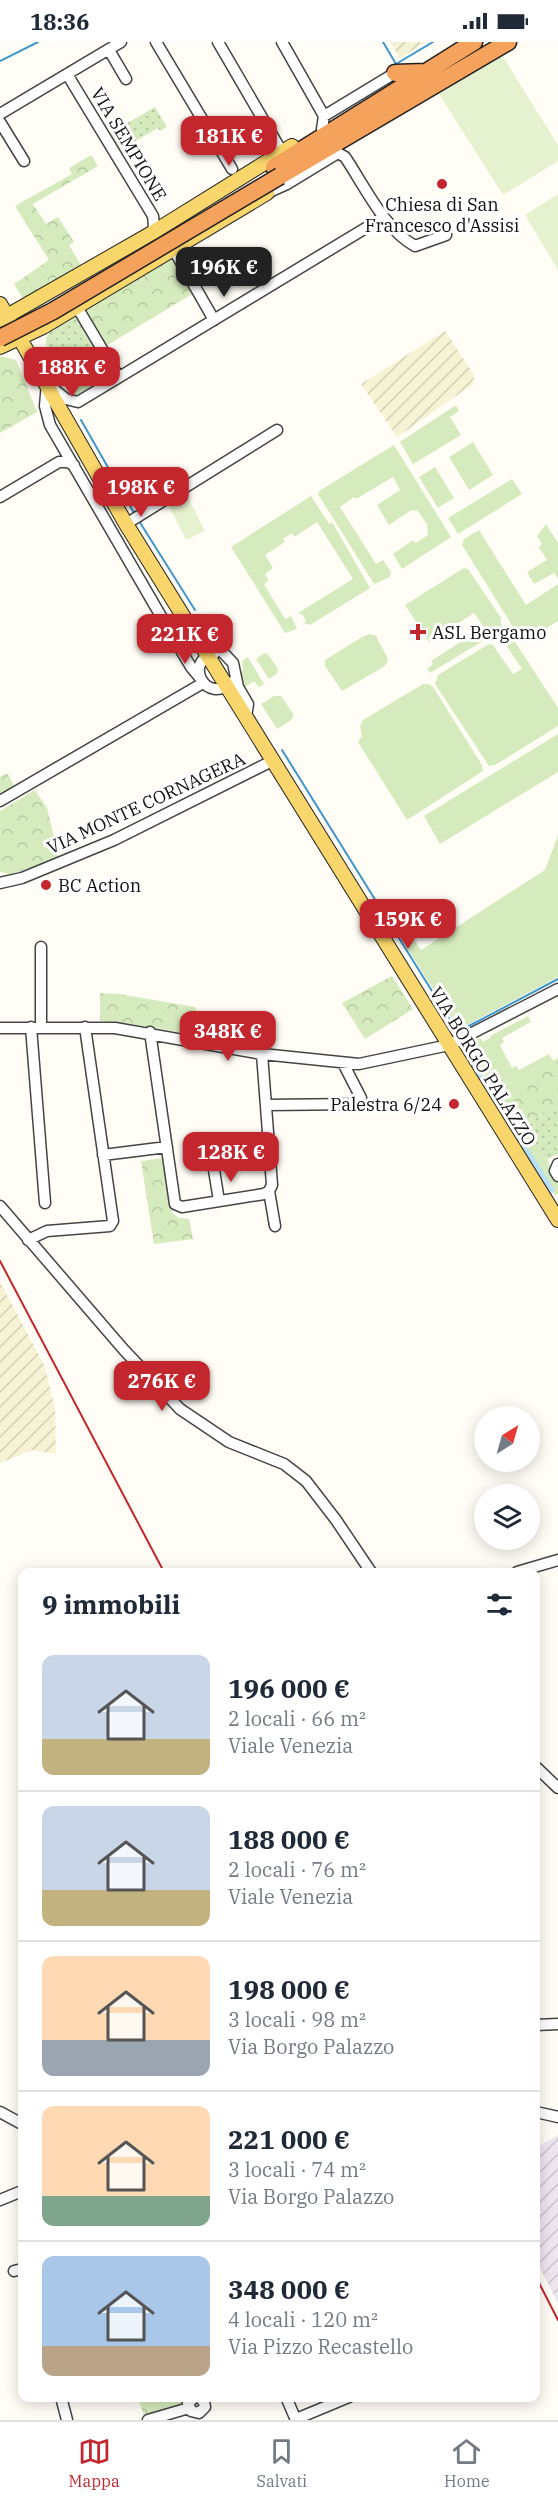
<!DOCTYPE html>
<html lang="it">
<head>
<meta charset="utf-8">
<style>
  :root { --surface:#fff; --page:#f2f2f3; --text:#1f2937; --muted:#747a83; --line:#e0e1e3; --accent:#c4262e }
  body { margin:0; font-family:"IBM Plex Serif",serif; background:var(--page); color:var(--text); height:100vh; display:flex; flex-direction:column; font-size:22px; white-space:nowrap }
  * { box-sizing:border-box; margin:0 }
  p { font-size:20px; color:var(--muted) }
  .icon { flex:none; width:33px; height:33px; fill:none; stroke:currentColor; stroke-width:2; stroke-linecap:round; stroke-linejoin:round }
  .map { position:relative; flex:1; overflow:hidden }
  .side { position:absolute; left:18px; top:1526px; width:522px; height:834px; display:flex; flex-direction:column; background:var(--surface); border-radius:12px; box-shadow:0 3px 15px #0003 }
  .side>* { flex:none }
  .needle { width:39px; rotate:37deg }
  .fabs { position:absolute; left:474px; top:1364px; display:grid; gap:12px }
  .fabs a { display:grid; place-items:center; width:66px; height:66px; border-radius:50%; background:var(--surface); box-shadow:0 3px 15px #0003; font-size:30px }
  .price { position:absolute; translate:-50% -51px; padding:0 14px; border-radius:12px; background:var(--accent); color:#fff; font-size:20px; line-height:39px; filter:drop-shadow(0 2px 3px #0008) }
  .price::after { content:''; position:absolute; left:50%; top:36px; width:18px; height:14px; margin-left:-9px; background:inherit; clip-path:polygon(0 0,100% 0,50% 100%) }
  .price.active { background:#222; color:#fff }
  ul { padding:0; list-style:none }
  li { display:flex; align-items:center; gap:18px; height:150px; padding:0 24px }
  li+li { border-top:2px solid var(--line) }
  li span { display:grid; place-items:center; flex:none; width:168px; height:120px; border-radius:12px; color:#555 }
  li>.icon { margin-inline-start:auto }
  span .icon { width:72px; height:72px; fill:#fffc; stroke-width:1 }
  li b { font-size:26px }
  h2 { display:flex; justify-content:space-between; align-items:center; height:72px; padding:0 24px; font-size:26px }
  .status { display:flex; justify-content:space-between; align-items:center; height:42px; padding:0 30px; background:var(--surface); direction:ltr }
  .status svg { height:16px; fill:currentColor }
  .menu { display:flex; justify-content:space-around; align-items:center; height:84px; border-top:2px solid var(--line); background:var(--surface); font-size:16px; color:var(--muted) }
  .menu a { display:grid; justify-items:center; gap:3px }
  .menu .active { color:var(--accent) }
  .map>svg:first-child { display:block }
  .industrial { fill:url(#industrial-furrows) }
  .farmland { fill:url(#farmland-furrows) }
  .grass { fill:#d5ebbd }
  .park { fill:url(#park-crowns) }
  .garden { fill:url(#garden-dots) }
  .pitch { fill:#e6f2cf }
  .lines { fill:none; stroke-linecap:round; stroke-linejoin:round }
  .stream { stroke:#3f96cf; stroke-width:2 }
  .canal { stroke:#b9e0f7; stroke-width:8 }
  .minor-casing { stroke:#444; stroke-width:13 }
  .major-casing { stroke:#222; stroke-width:16 }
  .highway-casing { stroke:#222; stroke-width:19 }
  .minor { stroke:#fff; stroke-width:10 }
  .major { stroke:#f9d66b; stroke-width:14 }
  .highway { stroke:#f5a25d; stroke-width:16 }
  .rail { stroke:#c4262e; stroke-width:2 }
  .highway-bridge-casing { stroke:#222; stroke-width:19; stroke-linecap:butt }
  .highway-bridge { stroke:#f5a25d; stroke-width:16 }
  .poi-dot { fill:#c4262e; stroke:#fff; stroke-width:2 }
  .labels { text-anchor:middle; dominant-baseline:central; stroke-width:6; stroke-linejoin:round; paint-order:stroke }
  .street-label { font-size:18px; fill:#111; stroke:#fff }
  .poi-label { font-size:18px; fill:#111; stroke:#fff; text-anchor:start }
</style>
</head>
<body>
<div class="status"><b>18:36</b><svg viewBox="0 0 49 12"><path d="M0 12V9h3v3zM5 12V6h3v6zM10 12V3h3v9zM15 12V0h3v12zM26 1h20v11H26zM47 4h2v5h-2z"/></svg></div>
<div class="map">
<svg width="558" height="2378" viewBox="0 0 558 2378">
  <defs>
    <pattern id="industrial-furrows" width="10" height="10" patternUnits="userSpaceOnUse" patternTransform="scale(1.5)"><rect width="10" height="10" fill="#eee6ef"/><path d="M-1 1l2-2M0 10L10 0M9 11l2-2" fill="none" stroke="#cbc4cc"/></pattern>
    <pattern id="farmland-furrows" width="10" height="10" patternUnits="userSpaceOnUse" patternTransform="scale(1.5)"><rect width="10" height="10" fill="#f6f3d4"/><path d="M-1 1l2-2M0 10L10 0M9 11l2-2" fill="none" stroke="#d2cfb5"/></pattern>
    <pattern id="park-crowns" width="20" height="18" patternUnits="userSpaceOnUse" patternTransform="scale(1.5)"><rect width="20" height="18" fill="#d5ebbd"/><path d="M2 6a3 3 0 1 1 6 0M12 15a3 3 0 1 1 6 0" fill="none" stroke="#b6c8a1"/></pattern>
    <pattern id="garden-dots" width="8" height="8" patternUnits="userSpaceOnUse" patternTransform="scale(1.5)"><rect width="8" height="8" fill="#d5ebbd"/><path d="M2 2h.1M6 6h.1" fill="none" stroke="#b6c8a1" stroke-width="1.8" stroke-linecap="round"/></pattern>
  </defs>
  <rect width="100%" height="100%" fill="#fffdf5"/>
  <path class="industrial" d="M558,2093v168l-22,-43v-112z"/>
  <path class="farmland" d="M390,0h36l-26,16z
    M445,289l29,44 -1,9 -76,53 -36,-53z
    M0,1240l45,85 10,42 1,45 -24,-4 -32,13z"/>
  <path class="grass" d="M79,325l12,19 -15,10 -12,-20z
    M456,363l3,6 -9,6 11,18 -48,29 -13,-22z
    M473,400l20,33 -24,15 -20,-33z
    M394,403l57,92 -49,32 -9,-15 20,-14 3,3 12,-8 -1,-11 -10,-14 -7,1 -21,14 -12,-20 23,-15 -7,-13 -37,22 -2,-2 -14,10 36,57 7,-4 8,12 -1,5 -16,7 -56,-90 1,-3z
    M435,425l19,31 -16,10 -19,-31z
    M512,437l10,15 -64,40 -10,-16z
    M311,454l18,28 3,-2 38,66 -60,37 -6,-2 2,-2 -4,-7 -4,-1 55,-34 -36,-57 -23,15 -2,-4 -9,6 2,3 -20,13 8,13 -8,6 4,6 -5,4 21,35 6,-3 6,13 -12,4 -54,-86z
    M546,482l12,19v36l-4,-6 -20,11 -7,-12 20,-12 -8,-13 3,-3 -5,-8z
    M479,488l47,75 32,-21v37l-35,22 -61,-98 2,-6z
    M464,526l4,1 33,49v12l-71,43 -3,-4 6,-5 -2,-3 53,-34 -10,-14 -45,29 -24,-37z
    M508,589l50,77v18l-63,39 -6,1 -54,-82 3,-9 51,-31 4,1 20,29 9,-5 -20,-30 1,-4z
    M370,592l6,2 12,23 -3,7 -43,25 -17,-25v-6l37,-23z
    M264,611l4,1 10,15 -1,5 -8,5 -13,-20z
    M248,615l16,27 -5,3 -5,-6 -9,6 -6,-10 4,-8 -1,-8z
    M423,642h6l4,3 49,78 1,6 -76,49 -49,-78 4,-6 -2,-10 3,-6z
    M274,654h7l13,19 -4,6 -13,8 -16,-25z
    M558,692v38l-118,72 -16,-28z
    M558,793v142l-91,48 -15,-6 -73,-116 8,-4 34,51 124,-80z
    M528,974l3,6 -29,16 2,4 -4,3 12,23 4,-2 3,4 30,-16 4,7 -48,25 53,93v15l-3,1 -88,-142c0,-9 6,-12 13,-15l3,4 7,-4v-2z"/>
  <path class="park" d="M91,113l7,11 -65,38 13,20 12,-7 16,25 -5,3 12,20 -57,35 -10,-16 35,-24 -34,-54 57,-32 -3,-6z
    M171,214l23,37 -90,54 -22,-37z
    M0,314l16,4 21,52 -37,21z
    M7,731l8,14 -15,9v-19z
    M35,748l12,18 12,50 -48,16 -11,-2v-61z
    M392,934l21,33 -48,30 -23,-36z
    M100,951l19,1 76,13 8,29 -90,-15 -3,2 -10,-3z
    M558,1016v47l-33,18 -20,-37z
    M163,1116l9,55 7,5 10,1 4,20 -39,5 -13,-83z
    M138,2355h46l-3,8 -37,11z"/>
  <path class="garden" d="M155,65l12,20 -7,4 -2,-3 -38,22 -10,-17z
    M75,274l24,39 -15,9 12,20 -5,2 -12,-19 -15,9 -18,-32c-2,-15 18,-21 29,-28z
    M558,1063v49l-12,6 -21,-37z"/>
  <path class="pitch" d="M502,13l56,90v16l-55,34 -64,-101z
    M558,152v76l-33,-55z
    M187,453l18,36 -19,9 -18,-36z"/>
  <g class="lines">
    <path class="stream" d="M383,0l13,22 37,-22
      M0,19l38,-19
      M81,378l53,93
      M139,479l56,89
      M282,708l168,270 17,7 91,-48"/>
    <path class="canal" d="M469,1021l81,127"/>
    <defs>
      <path id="minor" d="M156,0l76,127
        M218,0l64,110
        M282,0l42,74
        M109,8l17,29
        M67,32l86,142 1,9 -2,8
        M0,72l121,-72
        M0,80l24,39
        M322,87l2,-13 71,-43
        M267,151l20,-9 51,-31 7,4c19,28 40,73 70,89l31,-11
        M174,208l40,70
        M77,265l41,69
        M47,341l-2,23 5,19 112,193 29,49 10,12
        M49,343l17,14 12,3 306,-185
        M0,455l59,-35h8l7,3
        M126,482l151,-94
        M191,584l21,15 21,22 5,24 10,17 -2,13
        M214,612c-32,8 -7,52 18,28
        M0,759l203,-118
        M0,841l22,-5 92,-38 158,-79
        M41,905v80
        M31,985l14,176
        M0,986h115l147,26 97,10 90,-19 109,-56
        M150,990l25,172 7,3 82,-13 5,-3
        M262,1012l10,131 -3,6 6,35
        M266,1063l92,-1 3,-6 -18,-35
        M103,1113l64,-8
        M558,1122l-3,7 3,5
        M214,1128l5,31
        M0,1164l124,144 56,59 49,33 55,22 22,17 30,39 35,52
        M28,1198l19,-9 63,-5 3,-5 -28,-194
        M517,1530l41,-12
        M536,1725l22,21
        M536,1983l22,-1
        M0,2070l22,12
        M536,2070l22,5
        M0,2158l22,-9
        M14,2229l8,-2
        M61,2355l6,23
        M195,2355l-7,6 3,8 8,2 6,-6 -1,-5 -5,-5
        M286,2355l10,23
        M296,2377l53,-22
        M148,2378l41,-12"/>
      <path id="major" d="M0,262l126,220 432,696
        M0,278l152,-87 140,-87
        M0,305l43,-20 224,-134"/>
      <path id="highway" d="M395,31l29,-1
        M274,125l200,-125
        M280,134l228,-134"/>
    </defs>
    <use href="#minor" class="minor-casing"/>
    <use href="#major" class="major-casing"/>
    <use href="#highway" class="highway-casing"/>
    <use href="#minor" class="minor"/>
    <use href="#major" class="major"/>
    <use href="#highway" class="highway"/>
    <path class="rail" d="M0,1219l164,311
      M536,2235l22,43"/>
    <defs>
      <path id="highway-bridge" d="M0,296l53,-27 227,-135"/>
    </defs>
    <use href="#highway-bridge" class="highway-bridge-casing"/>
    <use href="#highway-bridge" class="highway-bridge"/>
  </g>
  <g class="poi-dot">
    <circle cx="442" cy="142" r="6"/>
    <path d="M415 581h6v6h6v6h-6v6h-6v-6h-6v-6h6z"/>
    <circle cx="46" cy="843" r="6"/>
    <circle cx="454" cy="1062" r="6"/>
  </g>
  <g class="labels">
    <g class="street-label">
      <text transform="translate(129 102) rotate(59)">VIA SEMPIONE</text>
      <text transform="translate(146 761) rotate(-25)">VIA MONTE CORNAGERA</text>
      <text transform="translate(483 1024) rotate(58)">VIA BORGO PALAZZO</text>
    </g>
    <g class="poi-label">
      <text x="442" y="162" text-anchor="middle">Chiesa di San<tspan x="442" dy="21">Francesco d'Assisi</tspan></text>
      <text x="432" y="590">ASL Bergamo</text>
      <text x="58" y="843">BC Action</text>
      <text x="442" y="1062" text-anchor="end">Palestra 6/24</text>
    </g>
  </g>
</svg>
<div class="fabs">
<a><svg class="needle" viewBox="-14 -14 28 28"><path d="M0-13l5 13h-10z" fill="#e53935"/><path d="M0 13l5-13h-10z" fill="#747a83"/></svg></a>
<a><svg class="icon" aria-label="layers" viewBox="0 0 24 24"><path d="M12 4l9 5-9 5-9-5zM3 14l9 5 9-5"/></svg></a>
</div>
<b class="price" style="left:229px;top:125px">181K €</b>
<b class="price active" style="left:224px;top:256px">196K €</b>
<b class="price" style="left:72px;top:356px">188K €</b>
<b class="price" style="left:141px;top:476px">198K €</b>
<b class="price" style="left:185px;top:623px">221K €</b>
<b class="price" style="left:408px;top:908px">159K €</b>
<b class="price" style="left:228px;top:1020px">348K €</b>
<b class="price" style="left:231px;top:1141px">128K €</b>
<b class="price" style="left:162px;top:1370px">276K €</b>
<section class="side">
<h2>9 immobili<svg class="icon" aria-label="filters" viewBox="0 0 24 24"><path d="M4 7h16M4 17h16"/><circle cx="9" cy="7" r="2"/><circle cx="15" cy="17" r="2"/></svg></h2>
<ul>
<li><span style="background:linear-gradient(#c9d6e8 70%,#c2b280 0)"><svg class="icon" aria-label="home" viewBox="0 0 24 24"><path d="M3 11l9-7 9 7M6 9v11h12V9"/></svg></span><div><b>196 000 €</b><p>2 locali · 66 m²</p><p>Viale Venezia</p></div></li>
<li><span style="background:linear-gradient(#c9d6e8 70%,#c2b280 0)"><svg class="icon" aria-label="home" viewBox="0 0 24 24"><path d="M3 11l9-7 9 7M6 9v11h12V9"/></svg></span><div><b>188 000 €</b><p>2 locali · 76 m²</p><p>Viale Venezia</p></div></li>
<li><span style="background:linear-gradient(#ffd9b3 70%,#9aa5b1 0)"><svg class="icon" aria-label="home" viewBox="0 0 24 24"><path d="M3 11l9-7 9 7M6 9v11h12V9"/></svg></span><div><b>198 000 €</b><p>3 locali · 98 m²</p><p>Via Borgo Palazzo</p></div></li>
<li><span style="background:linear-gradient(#ffd9b3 75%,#7fa58c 0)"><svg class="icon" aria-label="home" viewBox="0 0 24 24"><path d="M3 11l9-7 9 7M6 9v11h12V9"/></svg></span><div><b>221 000 €</b><p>3 locali · 74 m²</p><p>Via Borgo Palazzo</p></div></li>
<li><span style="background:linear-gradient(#a9c7e8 75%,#b9a48a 0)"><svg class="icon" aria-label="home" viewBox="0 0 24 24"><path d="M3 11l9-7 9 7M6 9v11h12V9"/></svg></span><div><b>348 000 €</b><p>4 locali · 120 m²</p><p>Via Pizzo Recastello</p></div></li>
</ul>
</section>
</div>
<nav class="menu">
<a class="active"><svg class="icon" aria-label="map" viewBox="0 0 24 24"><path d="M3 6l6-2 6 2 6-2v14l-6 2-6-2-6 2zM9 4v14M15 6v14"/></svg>Mappa</a>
<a><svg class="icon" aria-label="saved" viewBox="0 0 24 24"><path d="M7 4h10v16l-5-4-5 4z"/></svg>Salvati</a>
<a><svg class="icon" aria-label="home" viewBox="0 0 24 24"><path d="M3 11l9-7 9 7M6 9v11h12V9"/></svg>Home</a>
</nav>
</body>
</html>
